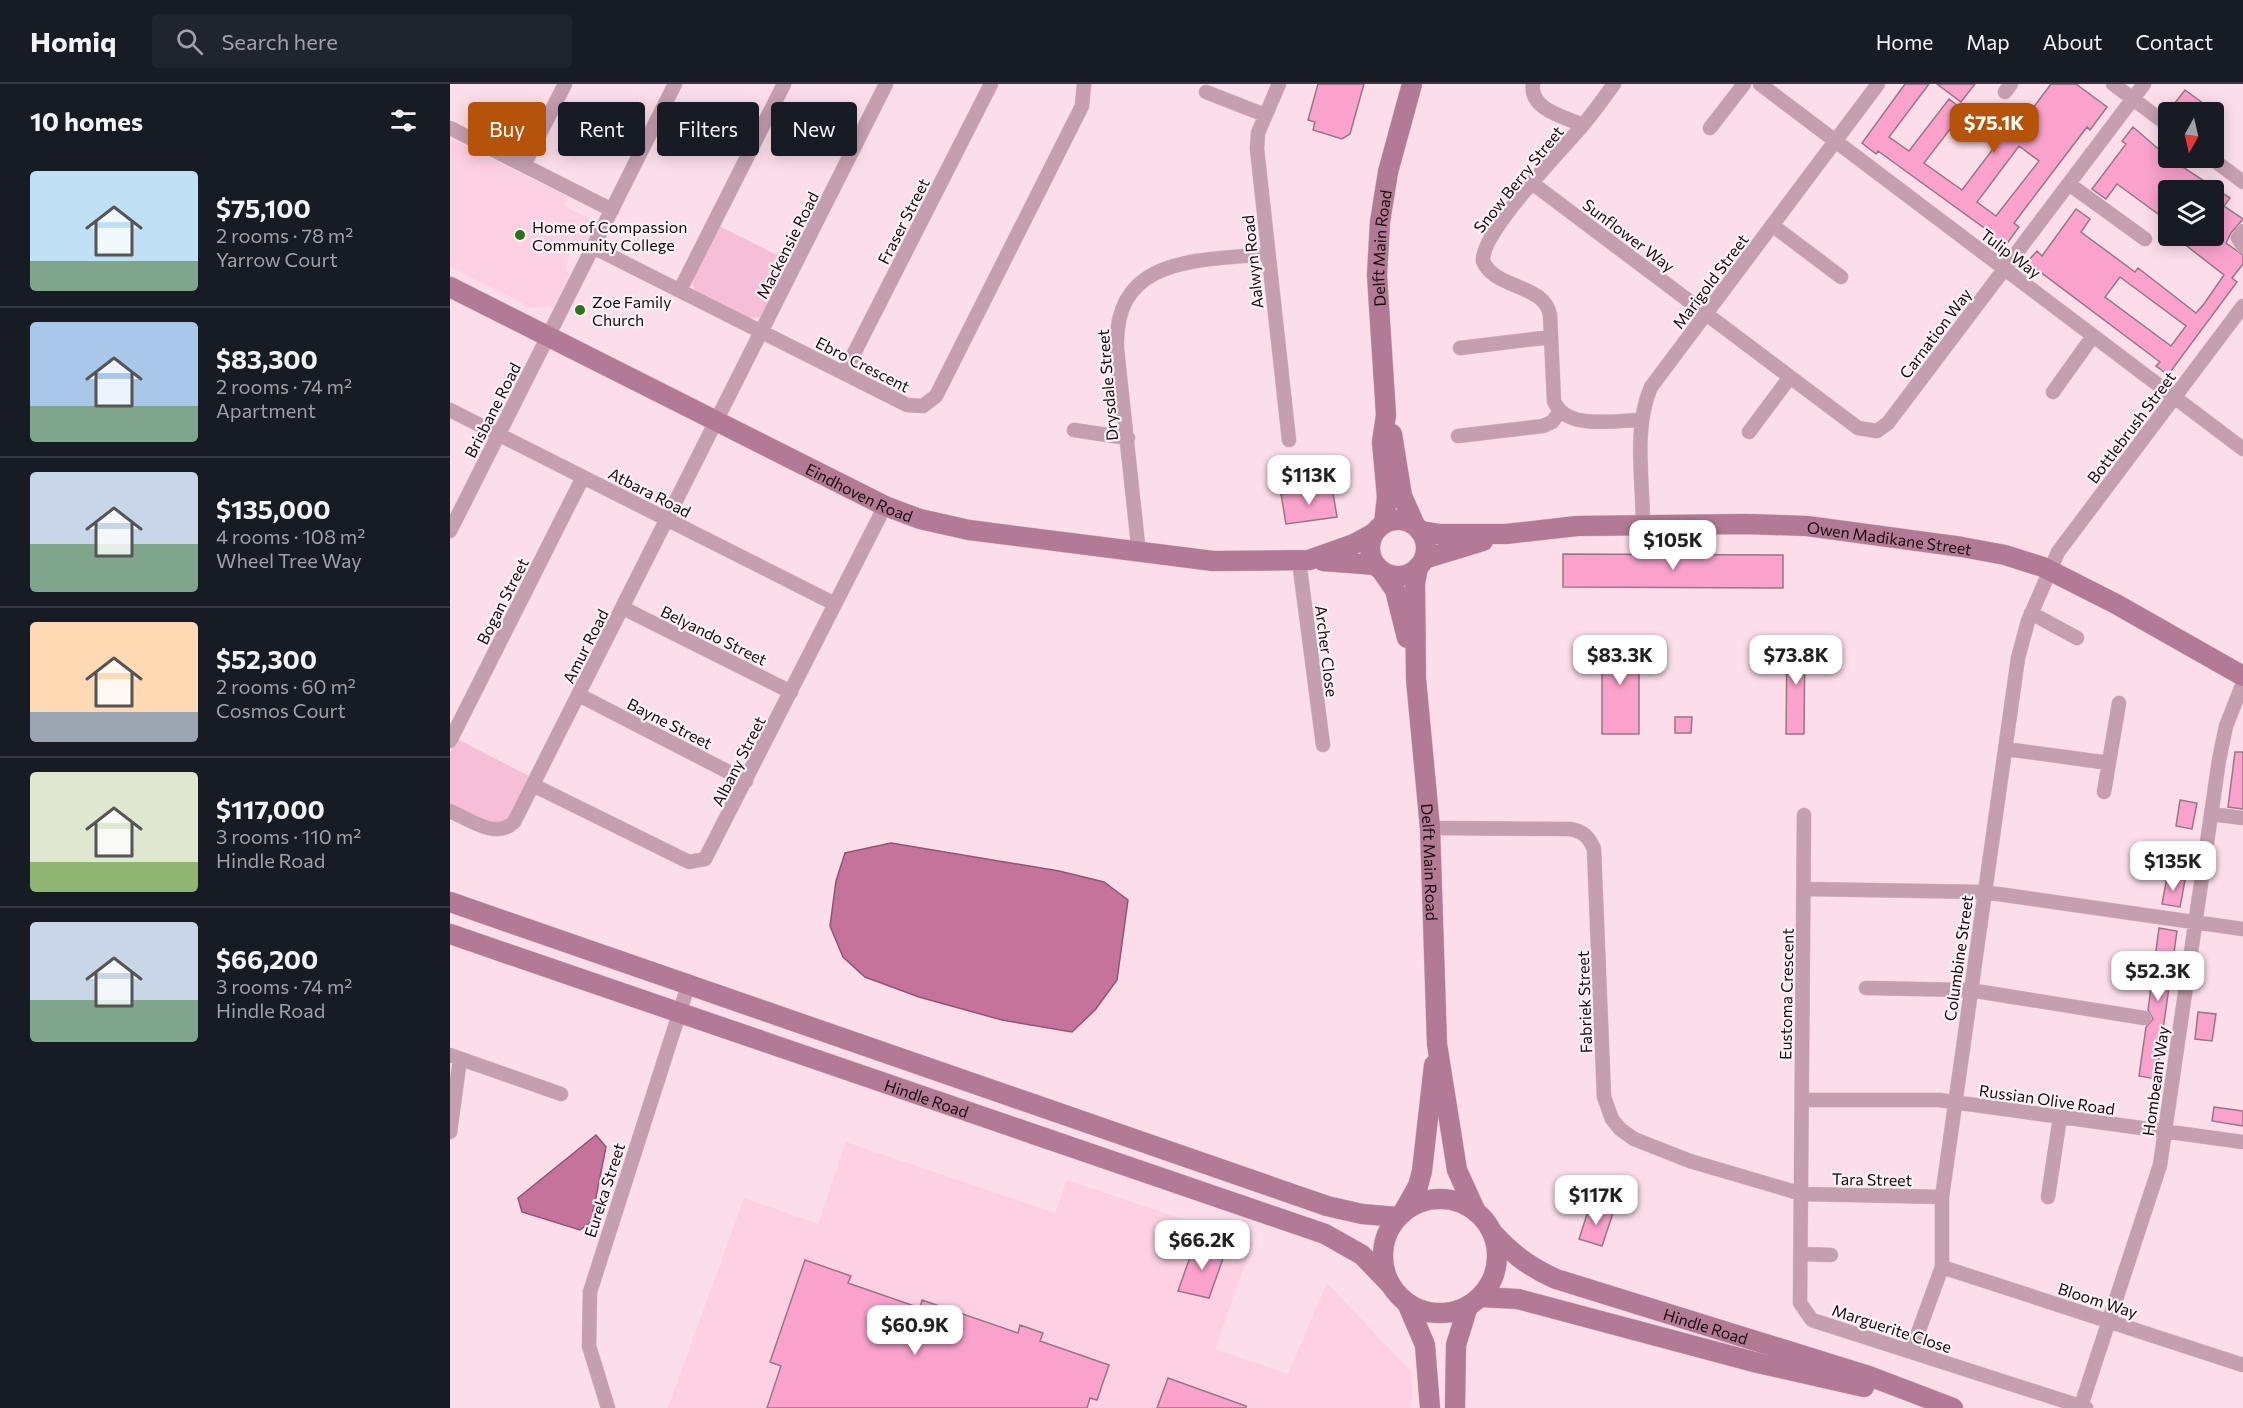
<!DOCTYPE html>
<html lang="en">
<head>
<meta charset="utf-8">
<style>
  :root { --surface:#171b24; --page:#20242c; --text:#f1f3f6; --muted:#9ea1a6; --line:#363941; --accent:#b45309 }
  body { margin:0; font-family:Commissioner,sans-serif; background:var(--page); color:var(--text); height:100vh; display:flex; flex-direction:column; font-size:22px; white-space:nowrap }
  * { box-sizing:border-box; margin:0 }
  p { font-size:20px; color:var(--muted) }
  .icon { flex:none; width:33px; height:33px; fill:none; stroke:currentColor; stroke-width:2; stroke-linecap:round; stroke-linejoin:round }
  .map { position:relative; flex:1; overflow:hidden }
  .sheet { display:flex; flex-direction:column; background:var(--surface); width:450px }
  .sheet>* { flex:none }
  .guide { position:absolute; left:18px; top:18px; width:570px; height:54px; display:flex; gap:12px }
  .needle { width:39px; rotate:188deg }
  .buttons { position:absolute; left:1708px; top:18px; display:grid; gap:12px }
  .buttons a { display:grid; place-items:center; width:66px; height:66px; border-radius:6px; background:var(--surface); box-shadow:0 3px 15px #0003; font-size:30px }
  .price { position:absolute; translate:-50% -51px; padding:0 14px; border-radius:12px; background:#fff; color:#222; font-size:20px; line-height:39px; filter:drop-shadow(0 2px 3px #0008) }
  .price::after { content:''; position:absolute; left:50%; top:36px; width:18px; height:14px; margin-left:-9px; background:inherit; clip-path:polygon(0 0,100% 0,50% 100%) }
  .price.selected { background:var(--accent); color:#fff }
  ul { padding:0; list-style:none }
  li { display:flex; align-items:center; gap:18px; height:150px; padding:0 30px }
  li+li { border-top:2px solid var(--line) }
  li span { display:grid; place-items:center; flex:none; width:168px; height:120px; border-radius:6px; color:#555 }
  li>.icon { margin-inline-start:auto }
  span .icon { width:72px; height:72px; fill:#fffc; stroke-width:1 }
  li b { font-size:26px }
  h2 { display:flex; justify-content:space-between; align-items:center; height:72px; padding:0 30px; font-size:26px }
  .tag { padding:0 21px; border-radius:6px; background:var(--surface); box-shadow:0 3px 15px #0003; font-size:21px; line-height:54px }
  .tag.selected { background:var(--accent); color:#fff }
  header { display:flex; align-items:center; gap:36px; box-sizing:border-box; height:84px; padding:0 30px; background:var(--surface); border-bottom:2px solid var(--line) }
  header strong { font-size:28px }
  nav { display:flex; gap:33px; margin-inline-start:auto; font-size:21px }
  .search { width:420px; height:54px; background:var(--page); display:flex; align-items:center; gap:15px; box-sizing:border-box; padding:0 21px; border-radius:6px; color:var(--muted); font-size:22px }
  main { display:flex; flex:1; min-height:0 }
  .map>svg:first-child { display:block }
  .built { fill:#fdd0e3 }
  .green { fill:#f7bed7 }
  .water { fill:#c6739c; stroke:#925472; stroke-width:1.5 }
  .building { fill:#faa2cc; stroke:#977685; stroke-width:1.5; fill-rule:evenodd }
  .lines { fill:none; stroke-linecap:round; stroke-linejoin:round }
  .street-casing { stroke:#d7bcc8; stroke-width:15 }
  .secondary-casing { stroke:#d7bcc8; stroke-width:21 }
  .street { stroke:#c59eaf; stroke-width:14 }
  .secondary { stroke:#b27a94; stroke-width:20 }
  .poi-dot { fill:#2a7316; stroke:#faf2f5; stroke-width:2 }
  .labels { text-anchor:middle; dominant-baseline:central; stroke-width:4.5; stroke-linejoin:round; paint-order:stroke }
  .street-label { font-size:16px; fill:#170b10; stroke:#faf2f5 }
  .poi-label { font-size:16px; fill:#170b10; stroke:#faf2f5; text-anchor:start }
</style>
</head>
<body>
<header>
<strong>Homiq</strong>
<div class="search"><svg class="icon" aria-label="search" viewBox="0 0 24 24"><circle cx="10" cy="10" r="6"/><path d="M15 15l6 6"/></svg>Search here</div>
<nav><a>Home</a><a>Map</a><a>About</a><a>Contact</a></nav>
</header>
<main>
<section class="sheet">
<h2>10 homes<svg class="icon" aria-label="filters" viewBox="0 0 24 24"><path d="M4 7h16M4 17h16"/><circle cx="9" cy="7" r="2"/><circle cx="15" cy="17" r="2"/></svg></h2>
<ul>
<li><span style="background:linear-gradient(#bfe0f5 75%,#7fa58c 0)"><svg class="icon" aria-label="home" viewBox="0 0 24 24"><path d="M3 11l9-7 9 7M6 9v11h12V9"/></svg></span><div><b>$75,100</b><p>2 rooms · 78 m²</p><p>Yarrow Court</p></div></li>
<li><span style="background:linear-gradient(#a9c7e8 70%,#7fa58c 0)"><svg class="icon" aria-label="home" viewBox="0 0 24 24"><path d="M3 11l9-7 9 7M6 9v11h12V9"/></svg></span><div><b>$83,300</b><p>2 rooms · 74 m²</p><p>Apartment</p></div></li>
<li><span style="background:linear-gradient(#c9d6e8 60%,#7fa58c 0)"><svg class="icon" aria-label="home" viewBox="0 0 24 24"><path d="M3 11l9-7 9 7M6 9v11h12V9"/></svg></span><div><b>$135,000</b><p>4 rooms · 108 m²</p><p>Wheel Tree Way</p></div></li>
<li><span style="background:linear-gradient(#ffd9b3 75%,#9aa5b1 0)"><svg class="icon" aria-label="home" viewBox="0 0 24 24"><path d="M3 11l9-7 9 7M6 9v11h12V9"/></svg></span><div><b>$52,300</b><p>2 rooms · 60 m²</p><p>Cosmos Court</p></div></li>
<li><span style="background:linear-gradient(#dfe7d0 75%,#8fb573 0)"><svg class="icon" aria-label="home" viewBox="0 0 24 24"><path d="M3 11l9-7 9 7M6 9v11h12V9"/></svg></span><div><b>$117,000</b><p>3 rooms · 110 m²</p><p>Hindle Road</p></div></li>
<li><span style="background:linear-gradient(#c9d6e8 65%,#7fa58c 0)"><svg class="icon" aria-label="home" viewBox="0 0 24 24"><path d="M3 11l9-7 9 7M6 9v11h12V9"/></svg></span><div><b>$66,200</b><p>3 rooms · 74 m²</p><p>Hindle Road</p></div></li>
</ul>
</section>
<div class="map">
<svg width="1793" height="1324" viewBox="0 0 1793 1324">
  <rect width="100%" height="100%" fill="#fcdeeb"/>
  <path class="built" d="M0,54l118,59 -4,9 32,16 -14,27 -9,-1 -8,17 4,10 -16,33 -7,-4 -1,3 -14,1 -81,-41z
    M396,1058l209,71 12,-33 186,63 -38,106 73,25 39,-91 84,88 1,26 -4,11h-740l76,-210 74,26z"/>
  <path class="green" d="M269,142l72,36 -30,55 -13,1 -54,-29 -2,-9z
    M7,655l74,38 -22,43 -16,4 -43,-19v-52z"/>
  <path class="water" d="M441,759l168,28 45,11 24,18 -11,80 -22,30 -23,22 -70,-12 -83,-23 -54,-20 -22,-20 -13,-31 6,-45 9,-28z
    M146,1051l10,12 -15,75 -11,8 -58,-18 -4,-14z"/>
  <path class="building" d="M868,0h46l-14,50 -8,5 -29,-9 2,-8 -7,-2z
    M1455,0h24l-40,53 20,14 40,-52 15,12 -40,52 38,27 40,-53 6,4 43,-57h25l31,23 -17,23 -3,-3 -73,96 5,4 -16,22 -16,-11 4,-5 -113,-82 -2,3 -14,-11zM1569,62l20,15 -43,55 -19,-14z
    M1487,0h38l-14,18z
    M1735,6l30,22h-29l-12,-8z
    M1683,43l36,31 61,40 -6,8 19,13 -12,14 -5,10 17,12v9l-11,14 5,4 -69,93 -12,-9 4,-4 -133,-100 10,-11 5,5 34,-47 14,10 -9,13 54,40 3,-4 58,45 8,-9 20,-29 -50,-39h40v-46h-45v32l-52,-38 -11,15 -14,-10 34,-45 -4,-3zM1670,193l66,49 -15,20 -66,-49z
    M882,403l5,30 -51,7 -5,-30z
    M1113,470l220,1v33l-220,-1z
    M1152,554h37v96h-37z
    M1337,554h18l-1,96h-18z
    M1225,633h17l-1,16h-16z
    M1785,668h8v57l-15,-2z
    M1730,716l17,3 -5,26 -16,-3z
    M1717,793l18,3 -5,27 -18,-3z
    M1709,844l18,3 -21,148 -17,-3 7,-49 7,-8 -5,-9z
    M1748,928l18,2 -4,27 -17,-2z
    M1764,1023l29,4v15l-31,-5z
    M1140,1121l23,8 -11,33 -23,-7z
    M745,1159l30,10 -16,45 -31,-7z
    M355,1176l46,16 -3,7 72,25 2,-8 96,33 2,-8 23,8 -3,8 69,24 -12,35 -7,-2 -3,10h-320l14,-42 -11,-4z
    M718,1294l78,28v2h-89z"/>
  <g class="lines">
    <defs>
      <path id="street" d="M829,0l-21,49 -1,16 32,291
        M1083,0c-4,25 31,33 50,41
        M1164,0c-10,14 -20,28 -31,41 -21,25 -102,107 -100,136 11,28 62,23 67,54l4,86c12,30 61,19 88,19
        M1310,0l483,365
        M1663,0l56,42
        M756,8l59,23
        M1555,8l6,-8
        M0,44l162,82
        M1260,44l34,-44
        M1761,74l32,24
        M74,81l41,-81
        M1082,99l326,245 19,3 11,-8 256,-339
        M1619,100l76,55
        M1322,141l69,52
        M1793,147l-5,7 5,8
        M143,163l314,158 16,1 13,-10 146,-290 2,-22
        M230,206l104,-206
        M1010,264l91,-11
        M394,289l147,-289
        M1603,308l40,-56
        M0,326l385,194
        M624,346l54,8
        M1299,348l41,-55
        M1008,352l85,-10 9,-4 8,-10
        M1193,441c0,-44 -10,-97 8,-138l227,-303
        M0,447l225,-447
        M689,470l-22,-205c-4,-94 82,-88 151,-95
        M849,477l24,184
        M173,524l168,84
        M1581,529l46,25
        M129,611l167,86
        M0,657l133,-264
        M1556,665l103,14
        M83,701l156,77 16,-3 180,-353
        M1654,708l15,-89
        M0,727c19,8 46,29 64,11l372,-738
        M1761,730l32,4
        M1354,731l-4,488 12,17 274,88
        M980,744l140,1c13,2 19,8 24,20l10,248 8,22 8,10 14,10 56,22 112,33 140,3
        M1355,805l179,3 259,37
        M1416,904l104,2 174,28
        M0,971l111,39
        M1352,1016h137l304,42
        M0,1048l10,-73
        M1598,1113l12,-80
        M1351,1170l30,1
        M1492,1183l301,98
        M1461,1268l31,-85v-70l76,-539 10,-37 30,-69 185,-246
        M1631,1322l79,-241 59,-405 7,-34 17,-43
        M158,1324l-19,-62 1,-54 98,-306"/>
      <g id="secondary">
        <path id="s1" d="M0,203l435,219 35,13 49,11 244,31 96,-1 45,-16 20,-11"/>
        <path d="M942,350l10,62 13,29"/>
        <circle cx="948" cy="464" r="28"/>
        <path id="s2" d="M934,439l3,-26 -5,-55 4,-27 -9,-140 3,-53 8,-50 24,-88"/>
        <path id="s3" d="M970,447l19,3h67l71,-8 168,-2 62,2 155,21 43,8 38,12 73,37 127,72"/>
        <path d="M974,475l59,-18"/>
        <path d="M873,477l52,4"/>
        <path id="s4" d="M968,483l-3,17 1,95 14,149 7,216 20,126 19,42"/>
        <path d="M932,487l13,19 12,48"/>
        <path d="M0,818l877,304 35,8 36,3"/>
        <path id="s5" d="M0,850l875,300 37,21 28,29"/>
        <circle cx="990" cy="1172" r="57"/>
        <path d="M954,1127l14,-25 4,-15 12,-106"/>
        <path id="s6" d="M1042,1148c19,21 37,35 64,47l313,97 84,32"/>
        <path d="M1030,1213l38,2 240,64 106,24"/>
        <path d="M957,1219l18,42 5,63"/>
        <path d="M1005,1324l1,-63 12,-39"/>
      </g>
    </defs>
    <use href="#street" class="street-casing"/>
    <use href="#secondary" class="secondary-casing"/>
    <use href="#street" class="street"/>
    <use href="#secondary" class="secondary"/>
  </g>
  <g class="poi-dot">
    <circle cx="70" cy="151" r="6"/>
    <circle cx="130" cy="226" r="6"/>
  </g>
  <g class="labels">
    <g class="street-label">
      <text transform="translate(1068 95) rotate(-51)">Snow Berry Street</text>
      <text transform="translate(453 137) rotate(-63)">Fraser Street</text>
      <text transform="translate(1179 151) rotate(37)">Sunflower Way</text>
      <text transform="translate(337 161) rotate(-63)">Mackensie Road</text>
      <text stroke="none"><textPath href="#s2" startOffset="276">Delft Main Road</textPath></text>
      <text transform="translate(1561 169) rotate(37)">Tulip Way</text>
      <text transform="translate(802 178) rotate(-96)">Aalwyn Road</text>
      <text transform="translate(1260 197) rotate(-53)">Marigold Street</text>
      <text transform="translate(1485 249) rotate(-53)">Carnation Way</text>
      <text transform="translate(413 280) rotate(27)">Ebro Crescent</text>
      <text transform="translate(657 301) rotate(-95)">Drysdale Street</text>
      <text transform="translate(42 326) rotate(-63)">Brisbane Road</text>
      <text transform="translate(1681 343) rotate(-53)">Bottlebrush Street</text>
      <text stroke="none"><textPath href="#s1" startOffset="458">Eindhoven Road</textPath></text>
      <text transform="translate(200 408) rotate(27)">Atbara Road</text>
      <text stroke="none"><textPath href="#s3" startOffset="471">Owen Madikane Street</textPath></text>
      <text transform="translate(52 517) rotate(-63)">Bogan Street</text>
      <text transform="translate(264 551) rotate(26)">Belyando Street</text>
      <text transform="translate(135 562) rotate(-63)">Amur Road</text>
      <text transform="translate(877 567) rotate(83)">Archer Close</text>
      <text transform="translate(220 639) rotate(27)">Bayne Street</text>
      <text transform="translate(288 677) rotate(-63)">Albany Street</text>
      <text stroke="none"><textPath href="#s4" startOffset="296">Delft Main Road</textPath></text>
      <text transform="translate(1508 874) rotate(-82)">Columbine Street</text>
      <text transform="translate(1336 910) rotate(-89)">Eustoma Crescent</text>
      <text transform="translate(1134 918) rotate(-92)">Fabriek Street</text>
      <text transform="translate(1705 997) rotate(-82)">Hombeam Way</text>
      <text stroke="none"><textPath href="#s5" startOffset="504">Hindle Road</textPath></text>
      <text transform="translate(1597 1015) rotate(8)">Russian Olive Road</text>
      <text transform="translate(1422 1095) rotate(1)">Tara Street</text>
      <text transform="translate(154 1106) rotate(-72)">Eureka Street</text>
      <text transform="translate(1648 1216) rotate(18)">Bloom Way</text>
      <text stroke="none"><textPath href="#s6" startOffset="237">Hindle Road</textPath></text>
      <text transform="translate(1442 1244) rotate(18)">Marguerite Close</text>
    </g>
    <g class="poi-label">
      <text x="82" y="142">Home of Compassion<tspan x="82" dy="18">Community College</tspan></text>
      <text x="142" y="217">Zoe Family<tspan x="142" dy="18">Church</tspan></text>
    </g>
  </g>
</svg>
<div class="buttons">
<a><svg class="needle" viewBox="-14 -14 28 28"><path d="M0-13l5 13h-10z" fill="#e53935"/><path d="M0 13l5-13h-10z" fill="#9ea1a6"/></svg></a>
<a><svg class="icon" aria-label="layers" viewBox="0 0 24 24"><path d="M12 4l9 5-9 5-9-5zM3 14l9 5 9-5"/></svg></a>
</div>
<b class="price selected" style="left:1544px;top:70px">$75.1K</b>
<b class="price" style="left:859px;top:422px">$113K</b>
<b class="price" style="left:1223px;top:487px">$105K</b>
<b class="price" style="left:1170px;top:602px">$83.3K</b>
<b class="price" style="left:1346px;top:602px">$73.8K</b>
<b class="price" style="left:1723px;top:808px">$135K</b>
<b class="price" style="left:1708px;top:918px">$52.3K</b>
<b class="price" style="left:1146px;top:1142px">$117K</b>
<b class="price" style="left:752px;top:1187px">$66.2K</b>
<b class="price" style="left:465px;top:1272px">$60.9K</b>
<div class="guide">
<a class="tag selected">Buy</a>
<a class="tag">Rent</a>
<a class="tag">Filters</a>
<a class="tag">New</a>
</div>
</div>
</main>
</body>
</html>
